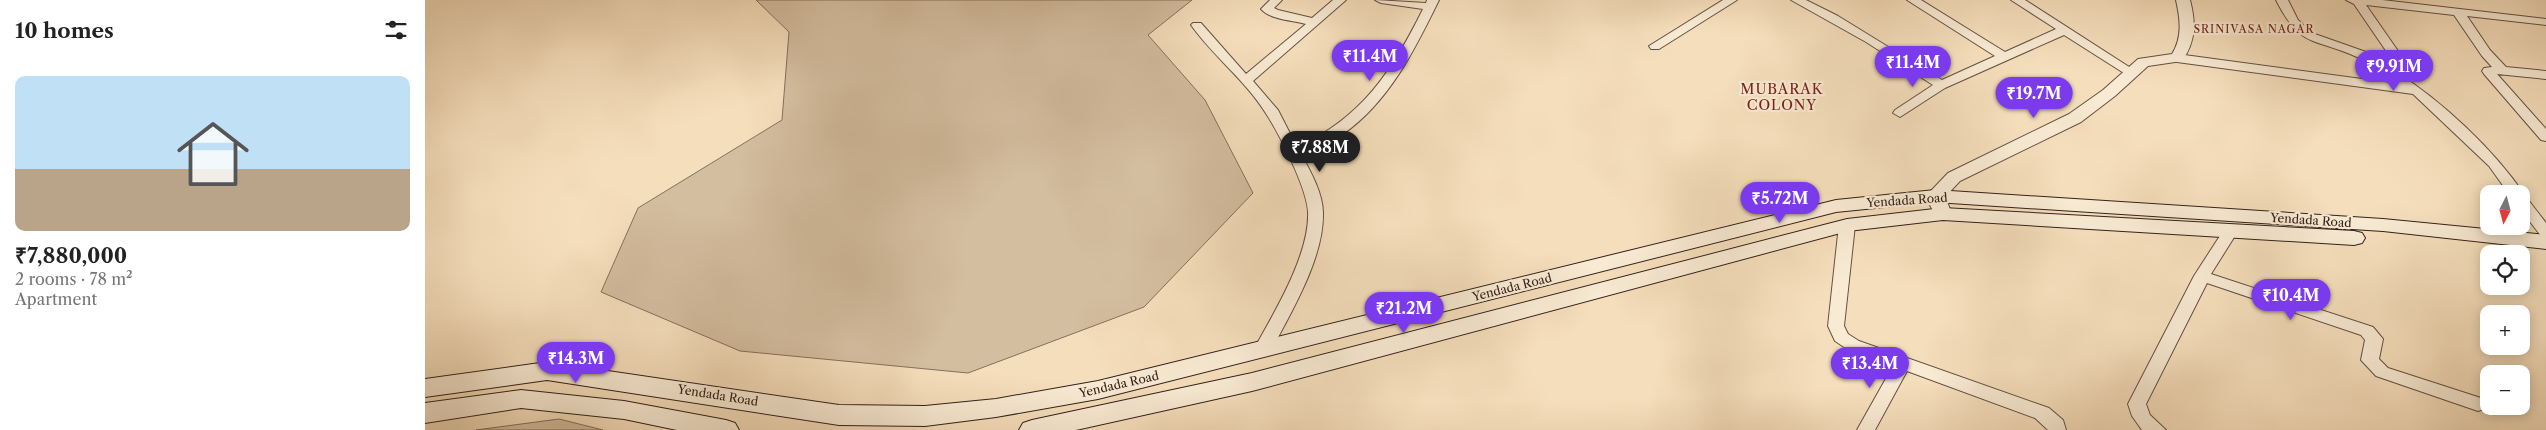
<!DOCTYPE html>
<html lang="en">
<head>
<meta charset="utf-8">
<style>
  :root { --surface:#fff; --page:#f6f6f6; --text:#222; --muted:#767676; --accent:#7c3aed }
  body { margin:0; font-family:"Libre Caslon Text",serif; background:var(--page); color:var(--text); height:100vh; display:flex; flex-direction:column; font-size:19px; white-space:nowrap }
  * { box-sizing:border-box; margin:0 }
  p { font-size:16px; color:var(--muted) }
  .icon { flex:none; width:28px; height:28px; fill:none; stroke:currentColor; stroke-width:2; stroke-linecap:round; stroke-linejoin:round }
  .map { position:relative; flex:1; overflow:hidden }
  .side { display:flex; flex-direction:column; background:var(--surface); width:425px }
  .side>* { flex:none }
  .needle { width:32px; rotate:186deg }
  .buttons { position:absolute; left:2055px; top:185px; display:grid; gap:10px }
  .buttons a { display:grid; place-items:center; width:50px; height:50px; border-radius:10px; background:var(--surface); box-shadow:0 2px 12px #0003; font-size:25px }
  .price { position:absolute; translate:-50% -42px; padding:0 11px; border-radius:18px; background:var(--accent); color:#fff; font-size:16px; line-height:32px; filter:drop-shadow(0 1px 2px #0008) }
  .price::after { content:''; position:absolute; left:50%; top:30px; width:15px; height:11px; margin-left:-8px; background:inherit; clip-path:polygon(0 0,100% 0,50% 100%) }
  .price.on { background:#222; color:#fff }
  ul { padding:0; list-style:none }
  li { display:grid; align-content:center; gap:10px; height:265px; padding:0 15px }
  li span { display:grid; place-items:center; height:155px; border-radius:10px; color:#555 }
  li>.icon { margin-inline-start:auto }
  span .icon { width:90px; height:90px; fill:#fffc; stroke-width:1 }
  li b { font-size:21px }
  h2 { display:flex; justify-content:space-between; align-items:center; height:60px; padding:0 15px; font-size:21px }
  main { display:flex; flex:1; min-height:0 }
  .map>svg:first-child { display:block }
  .green { fill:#d4bea0; stroke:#84705d }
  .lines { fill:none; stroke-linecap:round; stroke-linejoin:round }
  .minor-casing { stroke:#645042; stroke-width:2 }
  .tertiary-casing { stroke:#645042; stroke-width:2 }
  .secondary-casing { stroke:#33211a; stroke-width:2 }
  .minor { fill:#f8ead3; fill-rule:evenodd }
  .tertiary { fill:#f8ead3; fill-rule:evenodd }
  .secondary { fill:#f8ead3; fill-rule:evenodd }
  .labels { text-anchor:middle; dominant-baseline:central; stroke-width:4.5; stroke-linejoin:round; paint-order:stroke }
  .far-neighbourhood-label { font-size:11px; letter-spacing:1px; fill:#7a1f14; stroke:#f8ead3 }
  .street-label { font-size:12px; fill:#33211a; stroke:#f8ead3 }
  .neighbourhood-label { font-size:14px; letter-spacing:1px; fill:#7a1f14; stroke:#f8ead3 }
</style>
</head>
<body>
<main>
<section class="side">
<h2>10 homes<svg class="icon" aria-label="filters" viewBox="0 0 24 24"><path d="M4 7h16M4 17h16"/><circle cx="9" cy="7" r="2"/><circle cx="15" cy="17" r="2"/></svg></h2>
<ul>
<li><span style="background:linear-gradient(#bfe0f5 60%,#b9a48a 0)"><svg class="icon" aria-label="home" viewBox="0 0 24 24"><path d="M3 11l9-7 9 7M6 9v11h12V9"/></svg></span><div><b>₹7,880,000</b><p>2 rooms · 78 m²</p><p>Apartment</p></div></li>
</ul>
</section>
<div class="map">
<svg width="2121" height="430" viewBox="0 0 2121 430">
  <rect width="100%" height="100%" fill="#f5debc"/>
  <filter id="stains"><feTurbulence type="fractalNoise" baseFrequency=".004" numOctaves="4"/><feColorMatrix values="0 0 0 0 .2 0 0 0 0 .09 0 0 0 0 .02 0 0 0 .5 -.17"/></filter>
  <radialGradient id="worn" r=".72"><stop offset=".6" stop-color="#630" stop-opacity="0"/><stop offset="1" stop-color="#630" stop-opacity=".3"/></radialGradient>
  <path class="green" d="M331,0h436l-44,35 57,65 48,93 -109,114 -176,66 -228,-22 -139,-59 37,-84 144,-88 7,-88z
    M134,419l44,11h-127z"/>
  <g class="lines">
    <defs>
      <path id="minor" d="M845,0h12l-8,8 4,2 34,8 21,-18h13l-93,81 25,29 19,37c64,-28 96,-77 126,-138l-42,-6 -6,-3 51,3 1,-3h12c-24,49 -50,102 -96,134 -13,9 -27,15 -41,22 9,16 21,38 21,57 1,45 -31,97 -51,136l-3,4h-12l-3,-4c20,-36 56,-95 54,-137 -1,-24 -29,-79 -43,-100 -20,-32 -52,-56 -74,-87l2,-2h8l45,51 60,-50c-14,-4 -35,-4 -45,-15z
        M1298,0h14l-78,49h-8l-2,-3z
        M1366,0h15l32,16 104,64 53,-24 -88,-56h14l84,52 51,-23 -45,-29h14l112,72 -2,3h-8l-63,-40 -119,53 -45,29 -7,-4 2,-3 38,-25 -67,-43z
        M1851,0h12l10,20 14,13 54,19 19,12h10l-41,-60 -8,-4h36l164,19v6l-79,-9 23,34 16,17 40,4v8l-49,-5 49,55v12l-5,-1 -57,-66 -2,-3 2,-3 8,-1 -10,-11 -28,-41 -88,-10 41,59 -5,7 -6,1c46,29 97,77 128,122l-1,2 3,1 20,26v15l-5,-2 -20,-26v-16h-12l-20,-28 -76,-72 -236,-32 -6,-4 6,-4 222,30c-14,-8 -28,-20 -42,-27 -44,-20 -56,-8 -81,-57z
        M1422,220l8,5 -11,101 4,8 11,7 190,67 14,12 3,10h-18l-13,-12 -128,-47 -32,59h-18l36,-64 -46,-17 -12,-8 -7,-15 11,-101z
        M1805,226l8,5 -27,43 162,53 10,12 -4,20 9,9 96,31 3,5 -3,5 -6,2 -102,-35 -15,-16 4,-20 -4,-5 -154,-52 -61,121 4,11 16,15h-24l-10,-14 -4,-12 66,-128 31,-48z"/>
      <path id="tertiary" d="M1751,0h14c6,23 6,41 -8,61l-34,5 -33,30 -34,26 -121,59 -15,16 7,17 -2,4h-14l-10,-22 22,-23 121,-59 34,-24 35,-31 34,-5c11,-17 8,-36 4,-54z"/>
      <path id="secondary" d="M1510,190l448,29 163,16v14l-163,-18 -448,-29 -99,10 -738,187 -102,18 -71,9 -86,-1 -292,-45 -122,17v-18l122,-17 292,43 86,1 71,-7 102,-18 738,-181z
        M1518,208l411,23 8,2 3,5 -3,5 -8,2 -411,-25 -95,11 -596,160 -176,39h-57l4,-7 9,-3 220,-47 595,-154z
        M96,390l103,11 102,19 9,3 4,7h-62l-53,-11 -103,-11 -96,15v-20z"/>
    </defs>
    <use href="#minor" class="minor-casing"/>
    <use href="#tertiary" class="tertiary-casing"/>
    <use href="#secondary" class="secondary-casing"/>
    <use href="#minor" class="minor"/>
    <use href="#tertiary" class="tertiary"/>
    <use href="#secondary" class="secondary"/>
  </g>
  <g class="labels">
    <g class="far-neighbourhood-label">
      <text x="1829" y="29">SRINIVASA NAGAR</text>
    </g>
    <g class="street-label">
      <text transform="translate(1482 200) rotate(-4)">Yendada Road</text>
      <text transform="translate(1886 220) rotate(4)">Yendada Road</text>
      <text transform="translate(1087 287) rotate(-14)">Yendada Road</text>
      <text transform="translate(694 384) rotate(-13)">Yendada Road</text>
      <text transform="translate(293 395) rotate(9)">Yendada Road</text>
    </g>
    <g class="neighbourhood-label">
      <text x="1357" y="89">MUBARAK<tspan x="1357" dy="16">COLONY</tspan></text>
    </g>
  </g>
  <rect width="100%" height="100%" filter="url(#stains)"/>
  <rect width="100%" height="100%" fill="url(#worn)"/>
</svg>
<div class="buttons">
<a><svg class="needle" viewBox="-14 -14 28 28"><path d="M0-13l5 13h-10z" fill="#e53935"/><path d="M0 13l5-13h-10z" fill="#767676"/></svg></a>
<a><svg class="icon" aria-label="locate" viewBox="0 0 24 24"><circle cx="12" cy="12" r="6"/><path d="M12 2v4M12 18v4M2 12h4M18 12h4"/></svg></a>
<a>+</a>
<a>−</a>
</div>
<b class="price" style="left:945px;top:82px">₹11.4M</b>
<b class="price" style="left:1488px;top:88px">₹11.4M</b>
<b class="price" style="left:1969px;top:92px">₹9.91M</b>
<b class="price" style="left:1609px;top:119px">₹19.7M</b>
<b class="price on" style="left:895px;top:173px">₹7.88M</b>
<b class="price" style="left:1355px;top:224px">₹5.72M</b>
<b class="price" style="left:1866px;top:321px">₹10.4M</b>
<b class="price" style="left:979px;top:334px">₹21.2M</b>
<b class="price" style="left:151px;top:384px">₹14.3M</b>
<b class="price" style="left:1445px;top:389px">₹13.4M</b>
</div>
</main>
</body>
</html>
